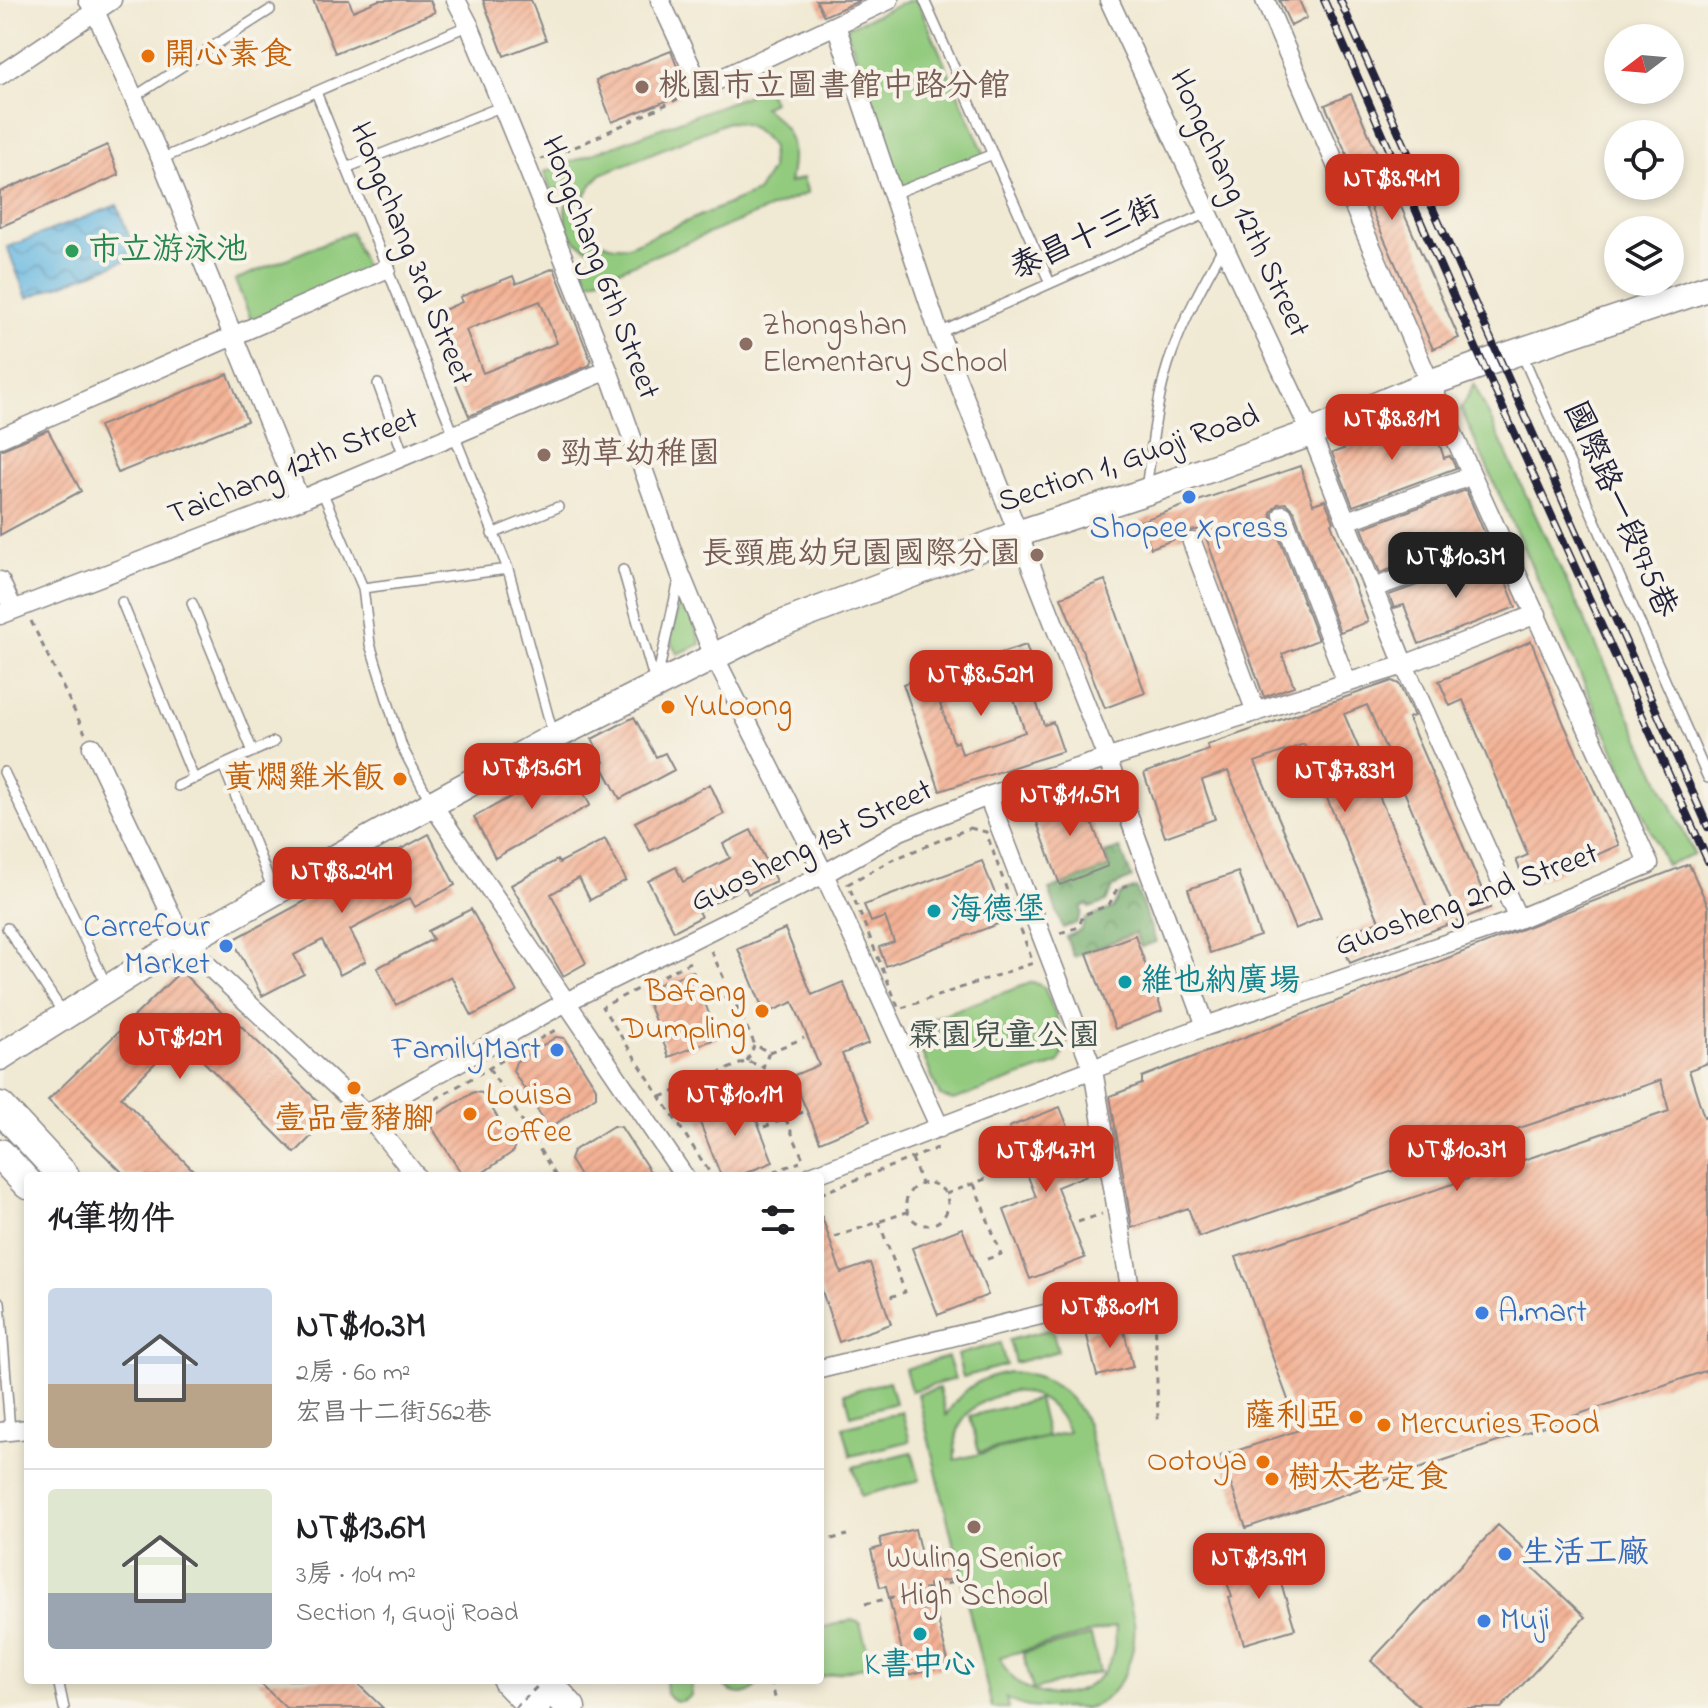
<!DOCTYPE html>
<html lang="zh-TW">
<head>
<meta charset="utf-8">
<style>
  :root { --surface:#fff; --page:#f2f2f2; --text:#202124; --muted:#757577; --line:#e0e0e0; --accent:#c8321e }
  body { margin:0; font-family:"Indie Flower","LXGW WenKai TC",sans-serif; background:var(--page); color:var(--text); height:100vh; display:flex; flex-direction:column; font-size:30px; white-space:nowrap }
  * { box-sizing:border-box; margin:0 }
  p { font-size:26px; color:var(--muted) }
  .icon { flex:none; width:44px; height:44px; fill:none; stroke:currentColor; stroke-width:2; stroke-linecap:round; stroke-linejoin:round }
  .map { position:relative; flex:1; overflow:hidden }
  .panel { position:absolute; left:24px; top:1172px; width:800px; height:512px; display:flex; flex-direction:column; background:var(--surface); border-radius:8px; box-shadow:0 4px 12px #0003 }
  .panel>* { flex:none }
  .needle { width:52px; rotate:254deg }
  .tools { position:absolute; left:1604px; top:24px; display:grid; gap:16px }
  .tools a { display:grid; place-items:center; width:80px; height:80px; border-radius:50%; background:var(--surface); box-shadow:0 4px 12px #0003; font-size:40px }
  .price { position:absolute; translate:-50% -68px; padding:0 18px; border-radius:16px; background:var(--accent); color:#fff; font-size:26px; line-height:52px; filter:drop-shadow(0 2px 4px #0008) }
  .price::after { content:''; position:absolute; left:50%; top:48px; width:24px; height:18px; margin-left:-12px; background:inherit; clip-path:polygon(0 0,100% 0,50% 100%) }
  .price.selected { background:#222; color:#fff }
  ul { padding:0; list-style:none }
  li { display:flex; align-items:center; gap:24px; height:200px; padding:0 24px }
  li+li { border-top:2px solid var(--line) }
  li span { display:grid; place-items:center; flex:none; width:224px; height:160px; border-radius:8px; color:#555 }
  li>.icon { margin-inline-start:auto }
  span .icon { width:96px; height:96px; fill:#fffc; stroke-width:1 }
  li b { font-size:34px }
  h2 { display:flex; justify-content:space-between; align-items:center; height:96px; padding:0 24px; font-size:34px }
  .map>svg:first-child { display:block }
  .green { fill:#92ca7e; stroke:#5a765c; stroke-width:2; fill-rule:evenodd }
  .forest { fill:url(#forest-crowns); stroke:#4c6854; stroke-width:2 }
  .water { fill:url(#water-waves); stroke:#446c8e; stroke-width:2 }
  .building { fill:url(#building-hatch); fill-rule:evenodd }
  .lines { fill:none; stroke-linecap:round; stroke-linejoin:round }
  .lane-casing { stroke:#898687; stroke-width:12 }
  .street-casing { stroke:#898687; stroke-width:21 }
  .secondary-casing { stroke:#898687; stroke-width:29 }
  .primary-casing { stroke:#898687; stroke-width:33 }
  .path { stroke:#898687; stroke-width:3; stroke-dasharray:6 6; stroke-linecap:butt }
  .lane { stroke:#fff; stroke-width:9 }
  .street { stroke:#fff; stroke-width:18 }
  .secondary { stroke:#fff; stroke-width:26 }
  .primary { stroke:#fff; stroke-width:30 }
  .rail-casing { stroke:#22223b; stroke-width:8 }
  .rail { stroke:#f7f3e8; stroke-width:5; stroke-dasharray:15; stroke-linecap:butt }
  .path-bridge { stroke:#898687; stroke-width:3; stroke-dasharray:6 6; stroke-linecap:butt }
  .food-dot { fill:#e8710a; stroke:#f7f3e8; stroke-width:3 }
  .education-dot { fill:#8d6e63; stroke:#f7f3e8; stroke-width:3 }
  .leisure-dot { fill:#2e9e5b; stroke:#f7f3e8; stroke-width:3 }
  .shop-dot { fill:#3f7fe0; stroke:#f7f3e8; stroke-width:3 }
  .culture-dot { fill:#0f9aa8; stroke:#f7f3e8; stroke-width:3 }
  .labels { text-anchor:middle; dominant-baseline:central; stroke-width:8; stroke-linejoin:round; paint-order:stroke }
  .food-label { font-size:32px; fill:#c56008; stroke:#f7f3e8; text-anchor:start }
  .education-label { font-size:32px; fill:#785e54; stroke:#f7f3e8; text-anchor:start }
  .street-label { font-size:32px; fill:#22223b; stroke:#f7f3e8 }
  .leisure-label { font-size:32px; fill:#27864d; stroke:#f7f3e8; text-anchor:start }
  .shop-label { font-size:32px; fill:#366cbe; stroke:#f7f3e8; text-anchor:start }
  .culture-label { font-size:32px; fill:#0d838f; stroke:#f7f3e8; text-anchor:start }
  .park-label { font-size:32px; fill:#44544f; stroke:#f7f3e8 }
</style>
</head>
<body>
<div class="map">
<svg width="1708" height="1708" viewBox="0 0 1708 1708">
  <defs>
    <pattern id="forest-crowns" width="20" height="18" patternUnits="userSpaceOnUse" patternTransform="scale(2)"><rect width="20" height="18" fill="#75ae6d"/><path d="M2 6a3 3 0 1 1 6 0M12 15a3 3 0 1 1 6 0" fill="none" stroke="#608d5b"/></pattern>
    <pattern id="water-waves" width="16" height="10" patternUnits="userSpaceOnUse" patternTransform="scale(2)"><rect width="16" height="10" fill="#65b7e1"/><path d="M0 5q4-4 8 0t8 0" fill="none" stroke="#5394b8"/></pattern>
    <pattern id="building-hatch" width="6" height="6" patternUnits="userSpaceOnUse" patternTransform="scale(2)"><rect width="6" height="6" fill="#f3b194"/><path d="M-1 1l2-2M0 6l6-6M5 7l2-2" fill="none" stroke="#d09880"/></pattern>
  </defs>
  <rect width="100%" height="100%" fill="#f7f3e8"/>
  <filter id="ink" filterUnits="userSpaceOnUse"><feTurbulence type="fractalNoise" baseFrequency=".0125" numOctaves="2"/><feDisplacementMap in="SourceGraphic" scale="16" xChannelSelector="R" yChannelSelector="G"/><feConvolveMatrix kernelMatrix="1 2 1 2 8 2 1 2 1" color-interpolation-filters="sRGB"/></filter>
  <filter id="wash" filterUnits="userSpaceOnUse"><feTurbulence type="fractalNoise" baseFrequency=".006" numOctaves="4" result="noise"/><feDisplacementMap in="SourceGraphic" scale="32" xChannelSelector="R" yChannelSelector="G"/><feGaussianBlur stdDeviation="1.8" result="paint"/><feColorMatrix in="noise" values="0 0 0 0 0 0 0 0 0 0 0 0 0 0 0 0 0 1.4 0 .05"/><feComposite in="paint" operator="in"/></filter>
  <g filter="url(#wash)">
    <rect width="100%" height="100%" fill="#f0e9d3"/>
    <path class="green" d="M910,0h7l68,155 -82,33 -57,-160z
      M767,88l6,14 -10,5c31,23 33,39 26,76l14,-5 5,15 -221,90 -8,-16 24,-12c-10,-4 -21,-8 -29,-16 -13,-14 -10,-40 -1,-55l-22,7 -7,-19zM728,122c21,0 31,8 44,25l-1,23 -14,22 -129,54c-15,1 -24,-1 -36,-11 -22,-20 -8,-43 9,-61z
      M351,232l17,42 -116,48 -17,-42z
      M1474,384l220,470 -28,11 -205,-456z
      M683,591l18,53 -24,10 -7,-16z
      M1033,982l11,5 23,56 -8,20 -106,37 -13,-4 -26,-62 5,-11z
      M1052,1329l6,22 -43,12 -6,-23z
      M1000,1343l6,22 -43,12 -6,-22z
      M948,1357l7,22 -44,12 -6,-22z
      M1008,1372c38,2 63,18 79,52l47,197c3,32 -12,79 -49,87 -9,0 -22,0 -32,0 -19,0 -32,0 -47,-10l2,10h-16l-74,-314 21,-6 7,27c16,-26 32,-37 62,-43zM1013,1391c28,2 45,16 55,41l-113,28c-2,-44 18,-59 58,-69zM1116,1626c-1,13 -1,26 -7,37 -22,45 -93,42 -109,-6z
      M889,1381l6,22 -44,12 -6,-22z
      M1038,1399l9,37 -68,16 -9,-36z
      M902,1412l8,29 -59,15 -8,-29z
      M912,1452l8,28 -59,16 -8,-29z
      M852,1620l8,3 10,37 -8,7 -42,10v-49z
      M1091,1636l9,36 -67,18 -10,-37z
      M665,1680h27l-1,15c-8,8 -17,8 -25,-1z
      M721,1680h39c-10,19 -29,18 -39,0z"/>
    <path class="forest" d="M1120,848l12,30 -19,9 -7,15 -16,6 -2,-4 -7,3 1,5 -5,11 -14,5 -14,-38 60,-23 -4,-14z
      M1136,888l20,54 -15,5 -6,-14 -61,24 -8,-20 15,-7 4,-11 28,-11 7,-14z"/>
    <path class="water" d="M117,205l20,51 -110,42 -20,-51z"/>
    <g id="blocks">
      <path class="building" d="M313,0h36l4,11 26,-11h51l5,12 -100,41z
        M483,0h48l15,40 -42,16z
        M816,0h45l-37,16z
        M1279,0h20l8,18 -16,8z
        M671,51l16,42 -75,29 -16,-42z
        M1351,94l108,244 -26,11 -108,-244z
        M107,145l12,30 -119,52v-35z
        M554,268l37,93 -1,4 -121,51 -41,-99 34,-15 -2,-5 53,-21 3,8zM540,301l17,42 -74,30 -17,-43z
        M228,374l19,47 -129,52 -19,-47z
        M1431,418l13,40 6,-2 6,12 -103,38 -21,-53z
        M48,430l33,61 -81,44v-85z
        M1300,466l13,38 12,-4 9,22 -3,1 37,99 -28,10 -46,-121 -8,-8 -8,1 -7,8 1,7 46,121 -36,14 12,32 -30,11 -61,-168 -14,2 -8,6 -30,11 -11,-27z
        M1466,490l20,46 -106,37 -18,-45z
        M1496,557l20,50 -97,37 -15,-39 -10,3 -5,-13z
        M1105,580l40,113 -40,15 -44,-111z
        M1531,641l33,83 55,121 -92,41 -11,-26 12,-5 -65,-155 -13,6 -11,-25z
        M1026,645l10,29 -8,3 16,48 9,-3 10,29 -123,40 -37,-107zM1003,682l5,13 4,-2 13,39 -63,22 -4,-13 -4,2 -14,-39z
        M1392,681l7,3 15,32 -6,2 82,190 -140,55 -11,-27 40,-15 -75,-177 -49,18 66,156 -26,11 -67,-158 -26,9 13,39 -50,18 -21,-64 65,-23 -2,-5zM1367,705l86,200 -23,10 -86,-201z
        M634,717l22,40 9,-4 9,17 -54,29 -19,-35 3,-2 -12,-23z
        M569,765l21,40 -95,53 -21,-41z
        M710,784l14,30 -74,37 -15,-29z
        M1080,790l28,76 -48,19 -28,-76z
        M751,830l25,51 -28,13 -3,-7 -47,24 3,6 -27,14 -26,-50 28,-14 7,15 47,-24 -7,-14z
        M429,834l26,51 -40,22 -5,-9 -60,32 16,31 -26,14 -18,-35 -28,15 10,19 -42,22 -29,-56z
        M605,839l21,41 -36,20 -11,-22 -28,16 35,69 -23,13 -52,-91 46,-25 2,3z
        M982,861l24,60 -120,45 -7,-19 15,-5 -9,-25 -14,5 -7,-17z
        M1689,864l19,42v157l-19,7 15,47 4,-2v255l-462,158 -25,-72 78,-26 -63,-173 433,-146 -8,-31 -462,157 -11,-29 -56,20 -22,-132 32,-12v-7z
        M1238,872l22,64 -50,17 -22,-64z
        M471,909l46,83 -45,24 -21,-40 -55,29 -19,-37 56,-29 -5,-8z
        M785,929l27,66 31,-13 26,61 -27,11 28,67 -50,21 -28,-66 27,-11 -26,-63 -28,12 -27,-65z
        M1135,935l27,76 -47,18 -28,-76z
        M181,971l44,45 3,-3 104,102 -37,38 -115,-115 -59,59 78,79h-73l-78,-76z
        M693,971l25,67 -49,19 -26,-67z
        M556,1037l8,1 32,50v8l-42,29h-7l-34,-54 3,-9z
        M474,1092l8,1 32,50v8l-36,25h-15l-32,-50 2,-9z
        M747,1095l26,67 -35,14h-17l-24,-61z
        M1060,1107l27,68 -30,12 28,71 -55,21 -26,-69 32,-13 -27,-70z
        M613,1126l8,1 32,49h-73l-10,-16 3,-9z
        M822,1217l19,56 29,-10 21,61 -52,18 -19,-57v-67z
        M962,1228l26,67 -50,20 -26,-67z
        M1122,1323l11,44 -36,9 -11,-44z
        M1498,1525l37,34 -6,5 56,53 -84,91h-80l-50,-47z
        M915,1529l7,29 29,-7 6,27 -28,6 20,81 -41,10 -22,-89 -6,1 -9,-37 11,-3 -2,-9z
        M1273,1557l22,72 -51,15 -15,-46 3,-1 -9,-26z
        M257,1680h97l29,28h-97z"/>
    </g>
  </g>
  <g filter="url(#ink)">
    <use href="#blocks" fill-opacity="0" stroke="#898687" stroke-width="2"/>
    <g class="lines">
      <defs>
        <path id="lane" d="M924,0l126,283
          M316,92l192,477 45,165
          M134,97l136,-87
          M161,159l308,-134
          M346,168l157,-62
          M893,194l100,-40
          M939,333l271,-121
          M1521,352l187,426
          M378,384l26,72
          M1146,488c7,-44 10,-93 26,-135 13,-37 33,-73 52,-107
          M322,491l41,97 7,56 32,103 28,54
          M492,534l66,-27
          M623,570l32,112
          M363,588l145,-19
          M122,602l72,177
          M192,603l61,149
          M657,679l22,-99
          M224,767l49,123
          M4,772l103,214
          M178,786l96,-44
          M7,928l57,86
          M0,1302l10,128
          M58,1680l6,28"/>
        <path id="street" d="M88,0l7,11 66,148 139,341
          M456,0l13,25 57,139 82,206 72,203 34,83 110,218 116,254
          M660,0l41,88 188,-88
          M1109,0l202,433 93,232 114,254
          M836,25l103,308 168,425 99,268
          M0,75l112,-75
          M0,438l386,-169
          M1283,515l64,168
          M1347,521l115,-42
          M1192,542l64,170
          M0,581l13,28
          M1373,588l131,-46
          M0,615l300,-115 308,-130
          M92,747l93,197 181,170 50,62
          M432,804l252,372
          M366,1114l200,-112 258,-128 76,-43 88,-35 416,-131 133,-51
          M811,1176l395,-150 312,-107 131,-55 -219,-481 -165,-383
          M820,1369l311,-76 -38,-223 -105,-274
          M0,1432l28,-3"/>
        <path id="secondary" d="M0,1057l148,-94 284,-159 122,-67 217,-109 246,-94 128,-42 166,-59 119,-50 67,-24 211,-71"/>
        <path id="primary" d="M0,1107l64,69
          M0,1154l28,30
          M508,1680l27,28
          M544,1680l26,28"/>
      </defs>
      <use href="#lane" class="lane-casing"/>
      <use href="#street" class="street-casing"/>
      <use href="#secondary" class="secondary-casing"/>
      <use href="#primary" class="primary-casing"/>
      <path class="path" d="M541,159l39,-14 104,-49
        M31,621l54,112
        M970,828l16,4 47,131 -134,46 -51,-125 44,-24z
        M1060,933l19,-6 4,-12 26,-10 8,-16 17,-6
        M711,951l44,94 14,7 -6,15 41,94
        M690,962l-88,45 110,169
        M712,1003l37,-16
        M769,1052l35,-14
        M747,1061l7,-15
        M489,1068l67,108
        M661,1097l86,-36 16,6
        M394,1123l163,-94
        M764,1127l39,-15
        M912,1158l9,26
        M762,1176l38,-14
        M906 1204a21 21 0 1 1 42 0a21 21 0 1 1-42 0Z
        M974,1184l27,70 -19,7
        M820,1194l120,-47
        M946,1194l71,-27
        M879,1222l26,70 -15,5
        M1078,1222l24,-8
        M835,1237l72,-25
        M1147,1296l8,11 3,115
        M820,1542l27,-7
        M865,1604l97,-24
        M771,1680l5,22"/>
      <use href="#lane" class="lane"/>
      <use href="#street" class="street"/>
      <use href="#secondary" class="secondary"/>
      <use href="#primary" class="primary"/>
      <defs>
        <path id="rail" d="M1324,0l159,364 225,497
          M1340,0l368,827"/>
      </defs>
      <use href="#rail" class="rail-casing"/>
      <use href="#rail" class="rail"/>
      <path class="path-bridge" d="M515,1708l29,-28"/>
    </g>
  </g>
  <g class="food-dot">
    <circle cx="148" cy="56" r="8"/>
    <circle cx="668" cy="707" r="8"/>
    <circle cx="400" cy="779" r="8"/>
    <circle cx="762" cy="1011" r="8"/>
    <circle cx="354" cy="1088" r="8"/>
    <circle cx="470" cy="1114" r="8"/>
    <circle cx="1356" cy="1417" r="8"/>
    <circle cx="1384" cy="1425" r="8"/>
    <circle cx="1263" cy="1462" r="8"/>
    <circle cx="1272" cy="1479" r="8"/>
  </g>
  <g class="education-dot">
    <circle cx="642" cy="87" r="8"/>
    <circle cx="746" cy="344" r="8"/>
    <circle cx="544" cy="455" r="8"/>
    <circle cx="1037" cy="555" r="8"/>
    <circle cx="974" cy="1527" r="8"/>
  </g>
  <circle class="leisure-dot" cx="72" cy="251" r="8"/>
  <g class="shop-dot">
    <circle cx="1189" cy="497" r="8"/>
    <circle cx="226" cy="946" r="8"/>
    <circle cx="557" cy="1050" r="8"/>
    <circle cx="1482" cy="1313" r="8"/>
    <circle cx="1505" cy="1554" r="8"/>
    <circle cx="1484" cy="1621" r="8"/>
  </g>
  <g class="culture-dot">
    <circle cx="934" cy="911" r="8"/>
    <circle cx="1125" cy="982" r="8"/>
    <circle cx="920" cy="1634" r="8"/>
  </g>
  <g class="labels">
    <g class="food-label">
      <text x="164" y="56">開心素食</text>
      <text x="684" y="707">YuLoong</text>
      <text x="384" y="779" text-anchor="end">黃燜雞米飯</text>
      <text x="746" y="993" text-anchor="end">Bafang<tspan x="746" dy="37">Dumpling</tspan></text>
      <text x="486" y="1096">Louisa<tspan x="486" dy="37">Coffee</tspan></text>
      <text x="354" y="1120" text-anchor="middle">壹品壹豬腳</text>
      <text x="1340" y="1417" text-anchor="end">薩利亞</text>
      <text x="1400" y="1425">Mercuries Food</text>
      <text x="1247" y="1462" text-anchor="end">Ootoya</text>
      <text x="1288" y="1479">樹太老定食</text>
    </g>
    <g class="education-label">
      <text x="658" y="87">桃園市立圖書館中路分館</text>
      <text x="762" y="326">Zhongshan<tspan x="762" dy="37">Elementary School</tspan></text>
      <text x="560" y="455">勁草幼稚園</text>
      <text x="1021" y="555" text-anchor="end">長頸鹿幼兒園國際分園</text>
      <text x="974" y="1559" text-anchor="middle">Wuling Senior<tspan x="974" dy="37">High School</tspan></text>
    </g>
    <g class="street-label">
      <text transform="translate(1238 204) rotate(65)">Hongchang 12th Street</text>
      <text transform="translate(1086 239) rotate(-24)">泰昌十三街</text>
      <text transform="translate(410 254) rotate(68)">Hongchang 3rd Street</text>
      <text transform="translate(599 268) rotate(69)">Hongchang 6th Street</text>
      <text transform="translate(1129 460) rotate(-19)">Section 1, Guoji Road</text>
      <text transform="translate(294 468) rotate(-22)">Taichang 12th Street</text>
      <text transform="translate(1619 510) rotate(66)">國際路一段975巷</text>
      <text transform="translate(812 847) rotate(-26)">Guosheng 1st Street</text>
      <text transform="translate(1467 901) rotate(-20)">Guosheng 2nd Street</text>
    </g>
    <g class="leisure-label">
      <text x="88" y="251">市立游泳池</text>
    </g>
    <g class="shop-label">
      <text x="1189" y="529" text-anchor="middle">Shopee Xpress</text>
      <text x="210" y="928" text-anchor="end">Carrefour<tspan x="210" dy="37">Market</tspan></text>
      <text x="541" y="1050" text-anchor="end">FamilyMart</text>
      <text x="1498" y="1313">A.mart</text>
      <text x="1521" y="1554">生活工廠</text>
      <text x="1500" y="1621">Muji</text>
    </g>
    <g class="culture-label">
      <text x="950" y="911">海德堡</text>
      <text x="1141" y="982">維也納廣場</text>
      <text x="920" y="1666" text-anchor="middle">K書中心</text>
    </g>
    <g class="park-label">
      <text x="1004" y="1037">霖園兒童公園</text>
    </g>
  </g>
</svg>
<div class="tools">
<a><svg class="needle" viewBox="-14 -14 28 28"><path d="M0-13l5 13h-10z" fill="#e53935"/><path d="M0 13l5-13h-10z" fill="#757577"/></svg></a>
<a><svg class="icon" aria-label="locate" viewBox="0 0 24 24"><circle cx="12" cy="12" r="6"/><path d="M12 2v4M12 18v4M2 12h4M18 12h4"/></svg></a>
<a><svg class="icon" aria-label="layers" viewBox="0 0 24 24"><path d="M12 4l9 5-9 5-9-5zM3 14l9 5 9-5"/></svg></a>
</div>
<b class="price" style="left:1392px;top:222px">NT$8.94M</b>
<b class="price" style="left:1392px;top:462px">NT$8.81M</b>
<b class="price selected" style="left:1456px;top:600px">NT$10.3M</b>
<b class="price" style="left:981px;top:718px">NT$8.52M</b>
<b class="price" style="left:532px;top:811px">NT$13.6M</b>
<b class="price" style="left:1345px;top:814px">NT$7.83M</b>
<b class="price" style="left:1070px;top:838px">NT$11.5M</b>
<b class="price" style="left:342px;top:915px">NT$8.24M</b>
<b class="price" style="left:180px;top:1081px">NT$12M</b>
<b class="price" style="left:735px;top:1138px">NT$10.1M</b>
<b class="price" style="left:1457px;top:1193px">NT$10.3M</b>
<b class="price" style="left:1046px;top:1194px">NT$14.7M</b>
<b class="price" style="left:1110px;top:1350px">NT$8.01M</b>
<b class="price" style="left:1259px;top:1601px">NT$13.9M</b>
<section class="panel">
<h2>14筆物件<svg class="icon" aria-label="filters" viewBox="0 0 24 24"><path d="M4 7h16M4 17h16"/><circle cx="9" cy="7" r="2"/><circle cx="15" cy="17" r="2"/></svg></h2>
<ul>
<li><span style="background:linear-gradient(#c9d6e8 60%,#b9a48a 0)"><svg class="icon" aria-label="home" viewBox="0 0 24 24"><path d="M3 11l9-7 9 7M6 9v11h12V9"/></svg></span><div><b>NT$10.3M</b><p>2房 · 60 m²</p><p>宏昌十二街562巷</p></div></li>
<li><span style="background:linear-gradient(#dfe7d0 65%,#9aa5b1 0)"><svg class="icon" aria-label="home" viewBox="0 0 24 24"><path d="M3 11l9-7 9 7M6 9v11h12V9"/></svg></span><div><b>NT$13.6M</b><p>3房 · 104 m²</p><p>Section 1, Guoji Road</p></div></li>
</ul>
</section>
</div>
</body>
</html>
